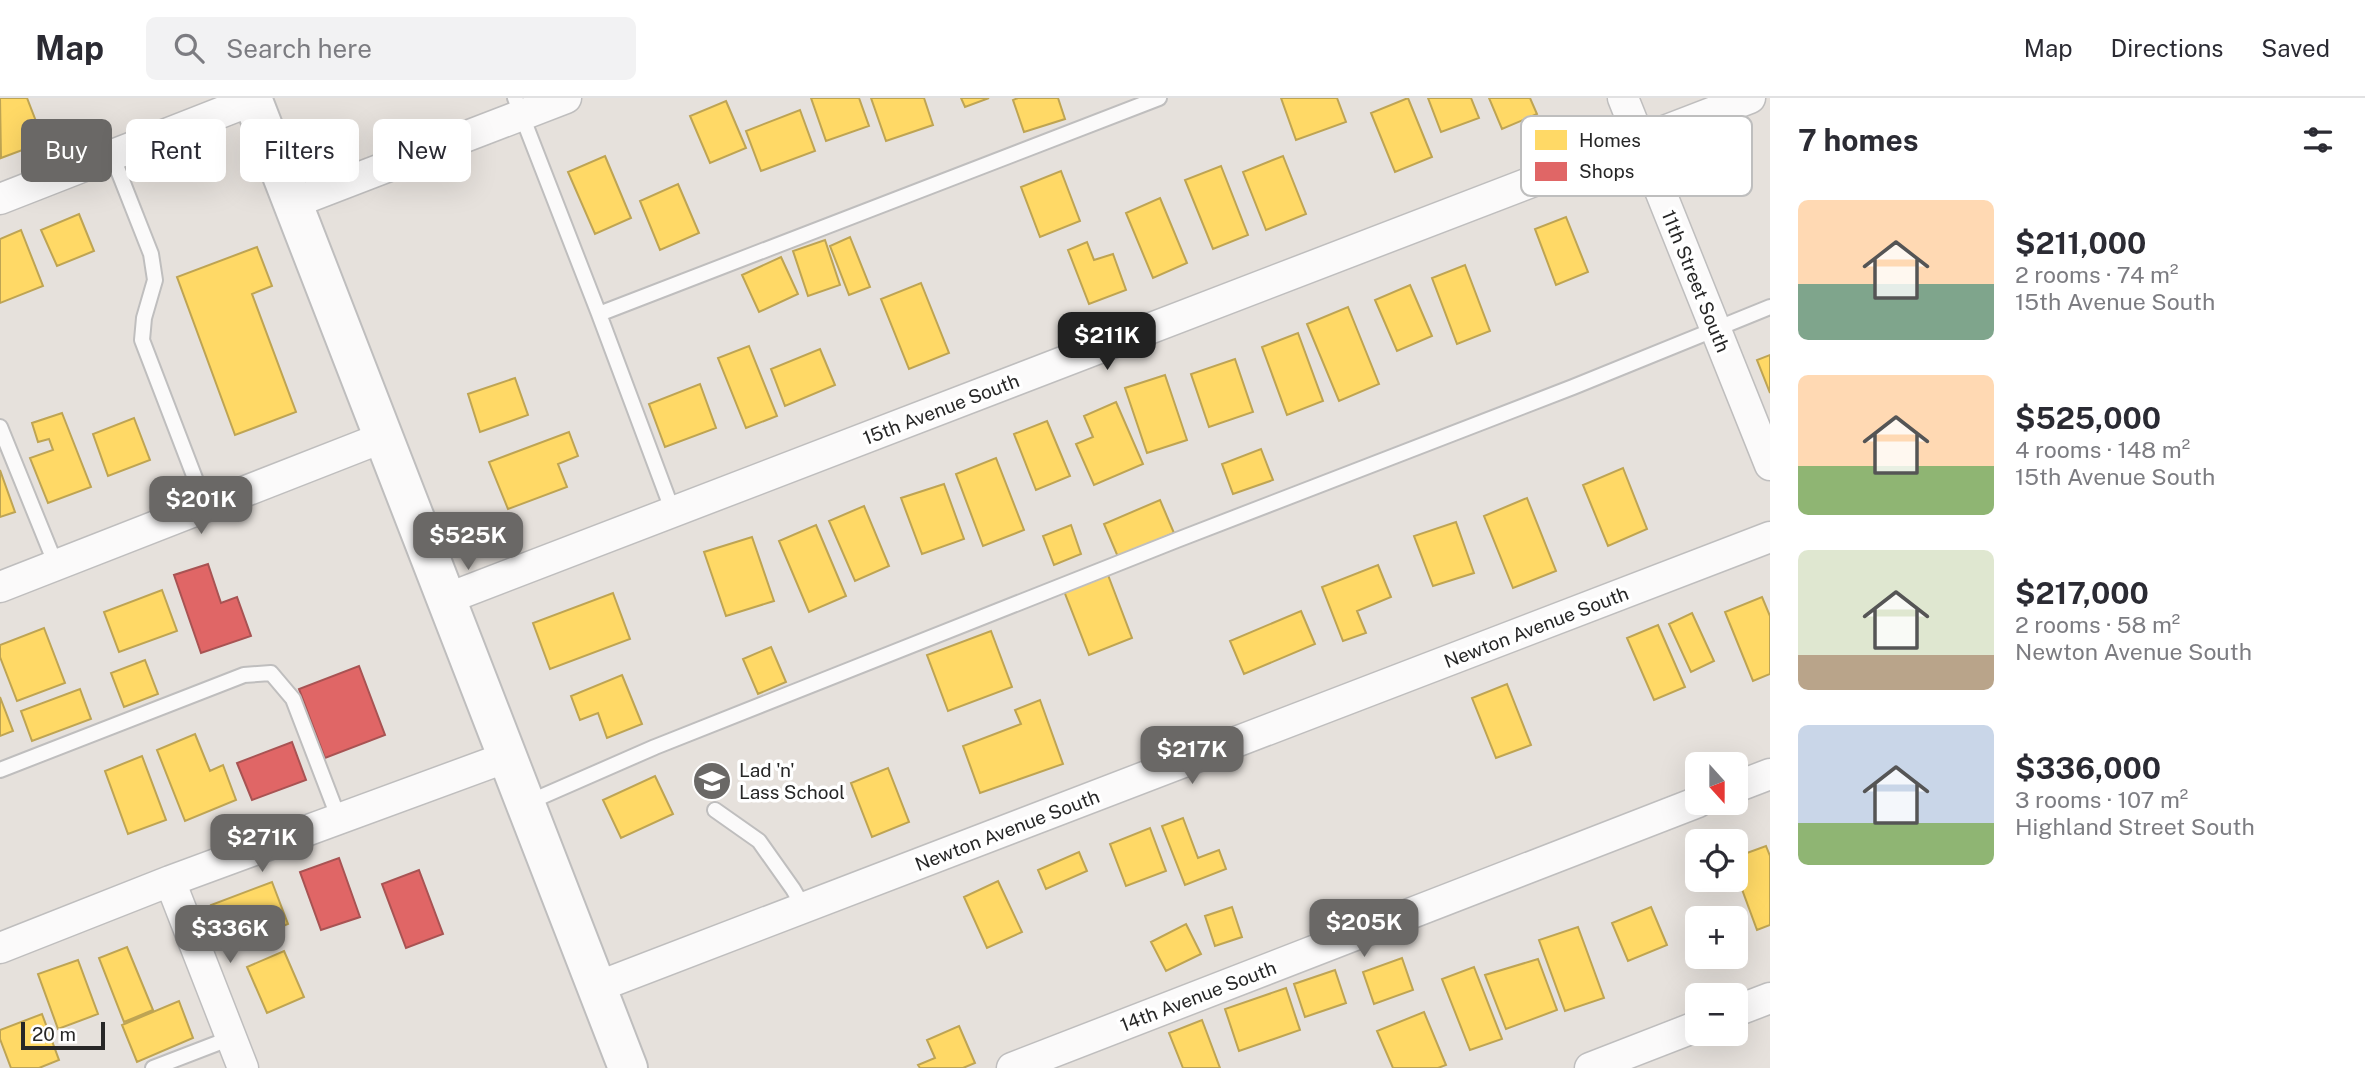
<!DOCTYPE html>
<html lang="en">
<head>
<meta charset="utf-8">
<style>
  :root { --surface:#fff; --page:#f2f2f3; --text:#2b2b33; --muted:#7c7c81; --line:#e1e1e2; --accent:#6a6866 }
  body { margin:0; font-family:"Public Sans",sans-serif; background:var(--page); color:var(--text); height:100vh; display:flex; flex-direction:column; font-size:26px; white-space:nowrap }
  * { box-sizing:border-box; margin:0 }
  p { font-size:23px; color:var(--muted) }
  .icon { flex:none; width:38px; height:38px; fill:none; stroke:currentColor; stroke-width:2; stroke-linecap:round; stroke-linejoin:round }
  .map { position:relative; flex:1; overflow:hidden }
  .panel { display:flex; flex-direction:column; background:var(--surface); width:595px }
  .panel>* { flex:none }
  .banner { position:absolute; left:21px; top:21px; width:665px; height:63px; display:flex; gap:14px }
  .needle { width:46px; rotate:159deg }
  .fabs { position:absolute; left:1685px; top:654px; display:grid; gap:14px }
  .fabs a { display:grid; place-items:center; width:63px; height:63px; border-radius:10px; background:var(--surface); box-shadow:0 7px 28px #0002; font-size:35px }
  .scale { position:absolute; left:21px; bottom:18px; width:84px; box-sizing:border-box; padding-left:7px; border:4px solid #272727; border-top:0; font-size:19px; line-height:24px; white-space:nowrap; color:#272727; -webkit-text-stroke:5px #fff; paint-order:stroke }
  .price { position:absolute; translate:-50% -60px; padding:0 16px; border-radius:14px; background:var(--accent); color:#fff; font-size:23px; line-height:46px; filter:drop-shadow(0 2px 4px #0008) }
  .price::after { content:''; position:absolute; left:50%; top:42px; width:21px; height:16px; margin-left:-10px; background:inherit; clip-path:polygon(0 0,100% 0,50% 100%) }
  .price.on { background:#222; color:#fff }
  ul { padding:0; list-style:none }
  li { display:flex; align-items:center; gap:21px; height:175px; padding:0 28px }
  li span { display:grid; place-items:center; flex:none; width:196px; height:140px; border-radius:10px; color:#555 }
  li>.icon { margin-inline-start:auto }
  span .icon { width:84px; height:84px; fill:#fffc; stroke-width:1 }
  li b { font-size:30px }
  h2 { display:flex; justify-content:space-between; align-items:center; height:84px; padding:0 28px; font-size:30px }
  .pill { padding:0 24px; border-radius:10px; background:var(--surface); box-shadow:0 7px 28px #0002; font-size:24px; line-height:63px }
  .pill.on { background:var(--accent); color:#fff }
  header { display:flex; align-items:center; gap:42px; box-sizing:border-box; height:98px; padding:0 35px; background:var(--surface); border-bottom:2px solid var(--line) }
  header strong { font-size:33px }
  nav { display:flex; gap:38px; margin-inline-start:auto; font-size:24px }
  .search { width:490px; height:63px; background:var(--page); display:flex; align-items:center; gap:18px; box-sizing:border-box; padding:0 24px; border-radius:10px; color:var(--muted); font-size:26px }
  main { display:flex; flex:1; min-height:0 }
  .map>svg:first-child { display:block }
  .homes { fill:#ffd966; stroke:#bea453; stroke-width:2 }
  .shops { fill:#e06666; stroke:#a85353; stroke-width:2 }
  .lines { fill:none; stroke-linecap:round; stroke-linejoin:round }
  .lane-casing { stroke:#bfbebe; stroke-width:18 }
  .street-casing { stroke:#bfbebe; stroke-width:33 }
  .secondary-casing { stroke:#bfbebe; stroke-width:42 }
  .lane { stroke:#fbfafa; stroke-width:14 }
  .street { stroke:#fbfafa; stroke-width:30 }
  .secondary { stroke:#fbfafa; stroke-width:38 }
  .labels { text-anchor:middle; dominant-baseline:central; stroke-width:7; stroke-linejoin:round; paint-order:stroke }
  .street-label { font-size:19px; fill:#272727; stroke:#fff }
  .poi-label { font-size:19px; fill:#272727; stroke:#fff; text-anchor:start }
  .key { fill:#fff; stroke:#bebebe; stroke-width:2 }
  .key-label { font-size:19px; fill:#272727 }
</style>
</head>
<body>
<header>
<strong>Map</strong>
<div class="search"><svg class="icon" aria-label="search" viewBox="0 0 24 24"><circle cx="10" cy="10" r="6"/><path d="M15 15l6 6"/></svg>Search here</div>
<nav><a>Map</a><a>Directions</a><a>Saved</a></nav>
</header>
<main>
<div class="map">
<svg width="1770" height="970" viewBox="0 0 1770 970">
  <rect width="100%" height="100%" fill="#e6e1dc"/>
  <path class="homes" d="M0,0h27l17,44 -43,16z
    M811,0h48l10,28 -43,15z
    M871,0h53l9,27 -47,16z
    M961,0h28l-24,9z
    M1018,0h40l7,21 -41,13 -11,-32z
    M1281,0h56l9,24 -50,18z
    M1408,0l24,59 -37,15 -24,-59z
    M1428,0h43l8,20 -38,14z
    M1489,0h41l7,16 -35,15z
    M726,3l20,47 -36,15 -20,-47z
    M800,12l15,41 -54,20 -15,-40z
    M605,58l26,62 -36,16 -27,-62z
    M1283,58l23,58 -40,16 -23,-58z
    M1221,68l27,69 -35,14 -28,-69z
    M1061,73l19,50 -40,16 -19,-50z
    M678,86l21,49 -39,17 -20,-49z
    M1160,100l27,65 -34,15 -27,-65z
    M79,116l15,37 -37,15 -16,-36z
    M1566,119l22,55 -32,13 -21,-56z
    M21,132l22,56 -43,17v-64z
    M850,139l20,50 -21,8 -19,-49z
    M825,142l15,45 -32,11 -15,-45z
    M1087,144l7,18 19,-6 13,36 -37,14 -21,-54z
    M257,149l15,39 -20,8 44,118 -61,23 -58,-158z
    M781,159l17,37 -39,18 -17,-37z
    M1465,167l25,66 -33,13 -25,-66z
    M921,185l28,70 -40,16 -28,-70z
    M1410,187l22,51 -35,15 -22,-51z
    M1348,209l31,77 -40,17 -32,-77z
    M1298,235l25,68 -36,14 -25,-68z
    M749,248l28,70 -31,12 -28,-70z
    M820,251l15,36 -50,21 -14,-37z
    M1770,257v38l-13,-33z
    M1235,261l18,53 -44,15 -18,-53z
    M1165,277l22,65 -40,13 -22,-65z
    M515,280l13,37 -48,17 -12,-38z
    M700,286l16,44 -51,19 -16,-43z
    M1116,304l27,62 -49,21 -18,-41 17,-7 -9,-21z
    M62,315l29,74 -43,16 -18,-45 23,-8 -4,-11 -11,3 -6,-19z
    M134,320l16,42 -42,16 -15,-42z
    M1047,323l23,55 -34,14 -22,-56z
    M569,334l9,24 -20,8 9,23 -59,22 -19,-47z
    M1261,351l12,31 -40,14 -11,-30z
    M996,360l28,72 -41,16 -27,-72z
    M1623,370l24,61 -39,17 -25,-61z
    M0,372l15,42 -15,5z
    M944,386l20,55 -42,15 -21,-56z
    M1527,400l29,73 -43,17 -29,-72z
    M1160,402l14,33 -56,24 -14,-33z
    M864,408l25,60 -34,15 -26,-60z
    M1456,424l18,51 -41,13 -19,-50z
    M816,427l30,71 -37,16 -30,-71z
    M1071,427l10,29 -27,11 -11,-29z
    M752,439l22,64 -48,15 -22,-64z
    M1378,467l13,32 -34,14 9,22 -23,8 -21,-54z
    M1108,477l24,63 -43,17 -25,-64z
    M162,492l15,41 -58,21 -15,-40z
    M613,495l17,46 -80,30 -17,-46z
    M1762,499l8,19v58l-17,7 -28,-69z
    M1301,513l14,33 -71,30 -14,-33z
    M1692,515l22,48 -23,11 -22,-48z
    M1658,527l27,62 -31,13 -27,-62z
    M44,530l21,55 -48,18 -17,-44v-12z
    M991,533l21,56 -64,24 -21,-56z
    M771,549l15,35 -28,12 -15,-35z
    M145,562l13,34 -34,13 -13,-34z
    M622,577l20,49 -35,14 -9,-25 -18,7 -9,-24z
    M1507,586l24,61 -35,13 -24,-60z
    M80,591l11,30 -59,22 -11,-30z
    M0,599l13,34 -13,5z
    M1040,602l23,64 -83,29 -17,-47 58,-22 -6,-14z
    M195,636l15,37 13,-6 13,35 -51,21 -28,-71z
    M142,658l24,64 -38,14 -23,-63z
    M888,670l21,54 -37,15 -21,-54z
    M655,678l18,38 -52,24 -18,-38z
    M1183,720l15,40 21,-8 7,19 -41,16 -23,-59z
    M1150,730l16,43 -40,15 -16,-42z
    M1766,748l4,10v69l-13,5 -21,-57v-16z
    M1079,754l8,19 -41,18 -8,-19z
    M998,783l24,51 -35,16 -23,-51z
    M272,784l16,42 -60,24 -17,-43z
    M1232,809l10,30 -27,9 -10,-30z
    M1651,809l16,38 -39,16 -16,-38z
    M1186,826l15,30 -35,17 -15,-29z
    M1578,829l26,71 -39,13 -26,-71z
    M127,849l26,63 -29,12 -25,-64z
    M284,853l20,46 -37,16 -20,-46z
    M1402,860l11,32 -39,14 -11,-32z
    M1538,861l19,51 -51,19 -21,-54z
    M78,862l20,54 -40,15 -20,-55z
    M1474,869l28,72 -32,11 -28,-71z
    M1335,872l11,33 -41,14 -11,-33z
    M1286,890l14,42 -61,21 -14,-42z
    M179,903l14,37 -56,24 -15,-37z
    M1424,914l22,53 -8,3h-45l-16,-37z
    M42,916l17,46 -20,8h-28l-11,-29v-9z
    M1202,922l18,48h-37l-14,-35z
    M959,928l16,37 -12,5h-43l-2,-3 17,-7 -8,-18z"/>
  <path class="shops" d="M208,466l13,39 16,-6 14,39 -50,17 -27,-78z
    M359,568l26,69 -60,23 -26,-69z
    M292,644l14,38 -54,20 -15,-37z
    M339,760l21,59 -39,13 -21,-58z
    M419,772l24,64 -37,14 -24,-64z"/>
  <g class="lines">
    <defs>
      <path id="lane" d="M515,0l84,216 560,-216
        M112,57l39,99 4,26 -11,38 -2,22 64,167
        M599,216l74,198
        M0,329l56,138
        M0,672l244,-95 27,-2 22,26 46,120
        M527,705l128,-56 522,-207 396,-153 197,-80
        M715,712l44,31 34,48 11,19
        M153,970l78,-30"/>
      <path id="street" d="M1623,0l147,367
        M0,101l253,-99
        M293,105l273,-105
        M0,489l384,-150
        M446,501l1304,-501
        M1736,689l34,-13
        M170,783l73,187
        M0,850l170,-67 337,-124
        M597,889l1173,-450
        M1736,913l34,-13
        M1012,970l686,-266
        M1590,970l108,-42"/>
      <path id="secondary" d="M252,0l376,970"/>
    </defs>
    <use href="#lane" class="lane-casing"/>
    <use href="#street" class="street-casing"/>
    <use href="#secondary" class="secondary-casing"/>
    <use href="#lane" class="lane"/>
    <use href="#street" class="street"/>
    <use href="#secondary" class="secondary"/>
  </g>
  <defs>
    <symbol id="school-disc" viewBox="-11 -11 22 22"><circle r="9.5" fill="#6a6866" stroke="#fff"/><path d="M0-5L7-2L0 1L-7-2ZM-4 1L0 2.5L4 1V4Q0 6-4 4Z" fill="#fff"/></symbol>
  </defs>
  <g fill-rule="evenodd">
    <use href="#school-disc" x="690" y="661" width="44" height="44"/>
  </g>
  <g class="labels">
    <g class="street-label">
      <text transform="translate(1696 183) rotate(68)">11th Street South</text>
      <text transform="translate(941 311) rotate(-21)">15th Avenue South</text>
      <text transform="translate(1536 529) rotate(-21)">Newton Avenue South</text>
      <text transform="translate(1007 732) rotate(-21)">Newton Avenue South</text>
      <text transform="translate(1198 898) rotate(-21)">14th Avenue South</text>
    </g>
    <g class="poi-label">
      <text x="739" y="672">Lad 'n'<tspan x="739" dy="22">Lass School</tspan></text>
    </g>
  </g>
  <rect x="1521" y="18" width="231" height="80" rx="10" class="key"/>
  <rect x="1535" y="32" width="32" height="20" fill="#ffd966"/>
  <rect x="1535" y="64" width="32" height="19" fill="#e06666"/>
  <g class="key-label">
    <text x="1579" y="49">Homes</text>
    <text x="1579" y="80">Shops</text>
  </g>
</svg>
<div class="fabs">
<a><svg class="needle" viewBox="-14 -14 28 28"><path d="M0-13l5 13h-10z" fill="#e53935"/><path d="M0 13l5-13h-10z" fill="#7c7c81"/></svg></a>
<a><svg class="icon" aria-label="locate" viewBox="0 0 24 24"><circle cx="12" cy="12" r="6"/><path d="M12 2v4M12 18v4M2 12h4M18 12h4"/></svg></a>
<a>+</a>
<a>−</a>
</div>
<div class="scale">20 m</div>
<b class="price on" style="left:1107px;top:274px">$211K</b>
<b class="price" style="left:201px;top:438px">$201K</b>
<b class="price" style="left:468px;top:474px">$525K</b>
<b class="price" style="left:1192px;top:688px">$217K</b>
<b class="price" style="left:262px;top:776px">$271K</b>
<b class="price" style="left:1364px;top:861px">$205K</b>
<b class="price" style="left:230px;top:867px">$336K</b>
<div class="banner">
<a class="pill on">Buy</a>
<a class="pill">Rent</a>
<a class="pill">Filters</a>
<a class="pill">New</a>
</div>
</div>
<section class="panel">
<h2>7 homes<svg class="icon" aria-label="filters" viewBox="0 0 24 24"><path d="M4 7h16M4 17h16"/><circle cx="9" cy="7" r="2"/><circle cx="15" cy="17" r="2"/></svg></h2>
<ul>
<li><span style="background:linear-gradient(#ffd9b3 60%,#7fa58c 0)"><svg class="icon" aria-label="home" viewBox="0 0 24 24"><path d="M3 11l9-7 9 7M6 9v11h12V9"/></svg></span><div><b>$211,000</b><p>2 rooms · 74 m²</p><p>15th Avenue South</p></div></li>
<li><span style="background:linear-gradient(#ffd9b3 65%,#8fb573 0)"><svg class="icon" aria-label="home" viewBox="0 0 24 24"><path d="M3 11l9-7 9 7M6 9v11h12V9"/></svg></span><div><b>$525,000</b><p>4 rooms · 148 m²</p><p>15th Avenue South</p></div></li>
<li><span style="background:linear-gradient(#dfe7d0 75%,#b9a48a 0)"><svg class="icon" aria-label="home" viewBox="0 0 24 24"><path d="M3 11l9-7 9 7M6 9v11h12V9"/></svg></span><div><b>$217,000</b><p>2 rooms · 58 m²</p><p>Newton Avenue South</p></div></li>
<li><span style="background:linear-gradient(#c9d6e8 70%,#8fb573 0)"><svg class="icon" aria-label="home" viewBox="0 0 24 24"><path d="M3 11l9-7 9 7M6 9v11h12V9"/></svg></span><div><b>$336,000</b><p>3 rooms · 107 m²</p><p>Highland Street South</p></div></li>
</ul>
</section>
</main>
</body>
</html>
